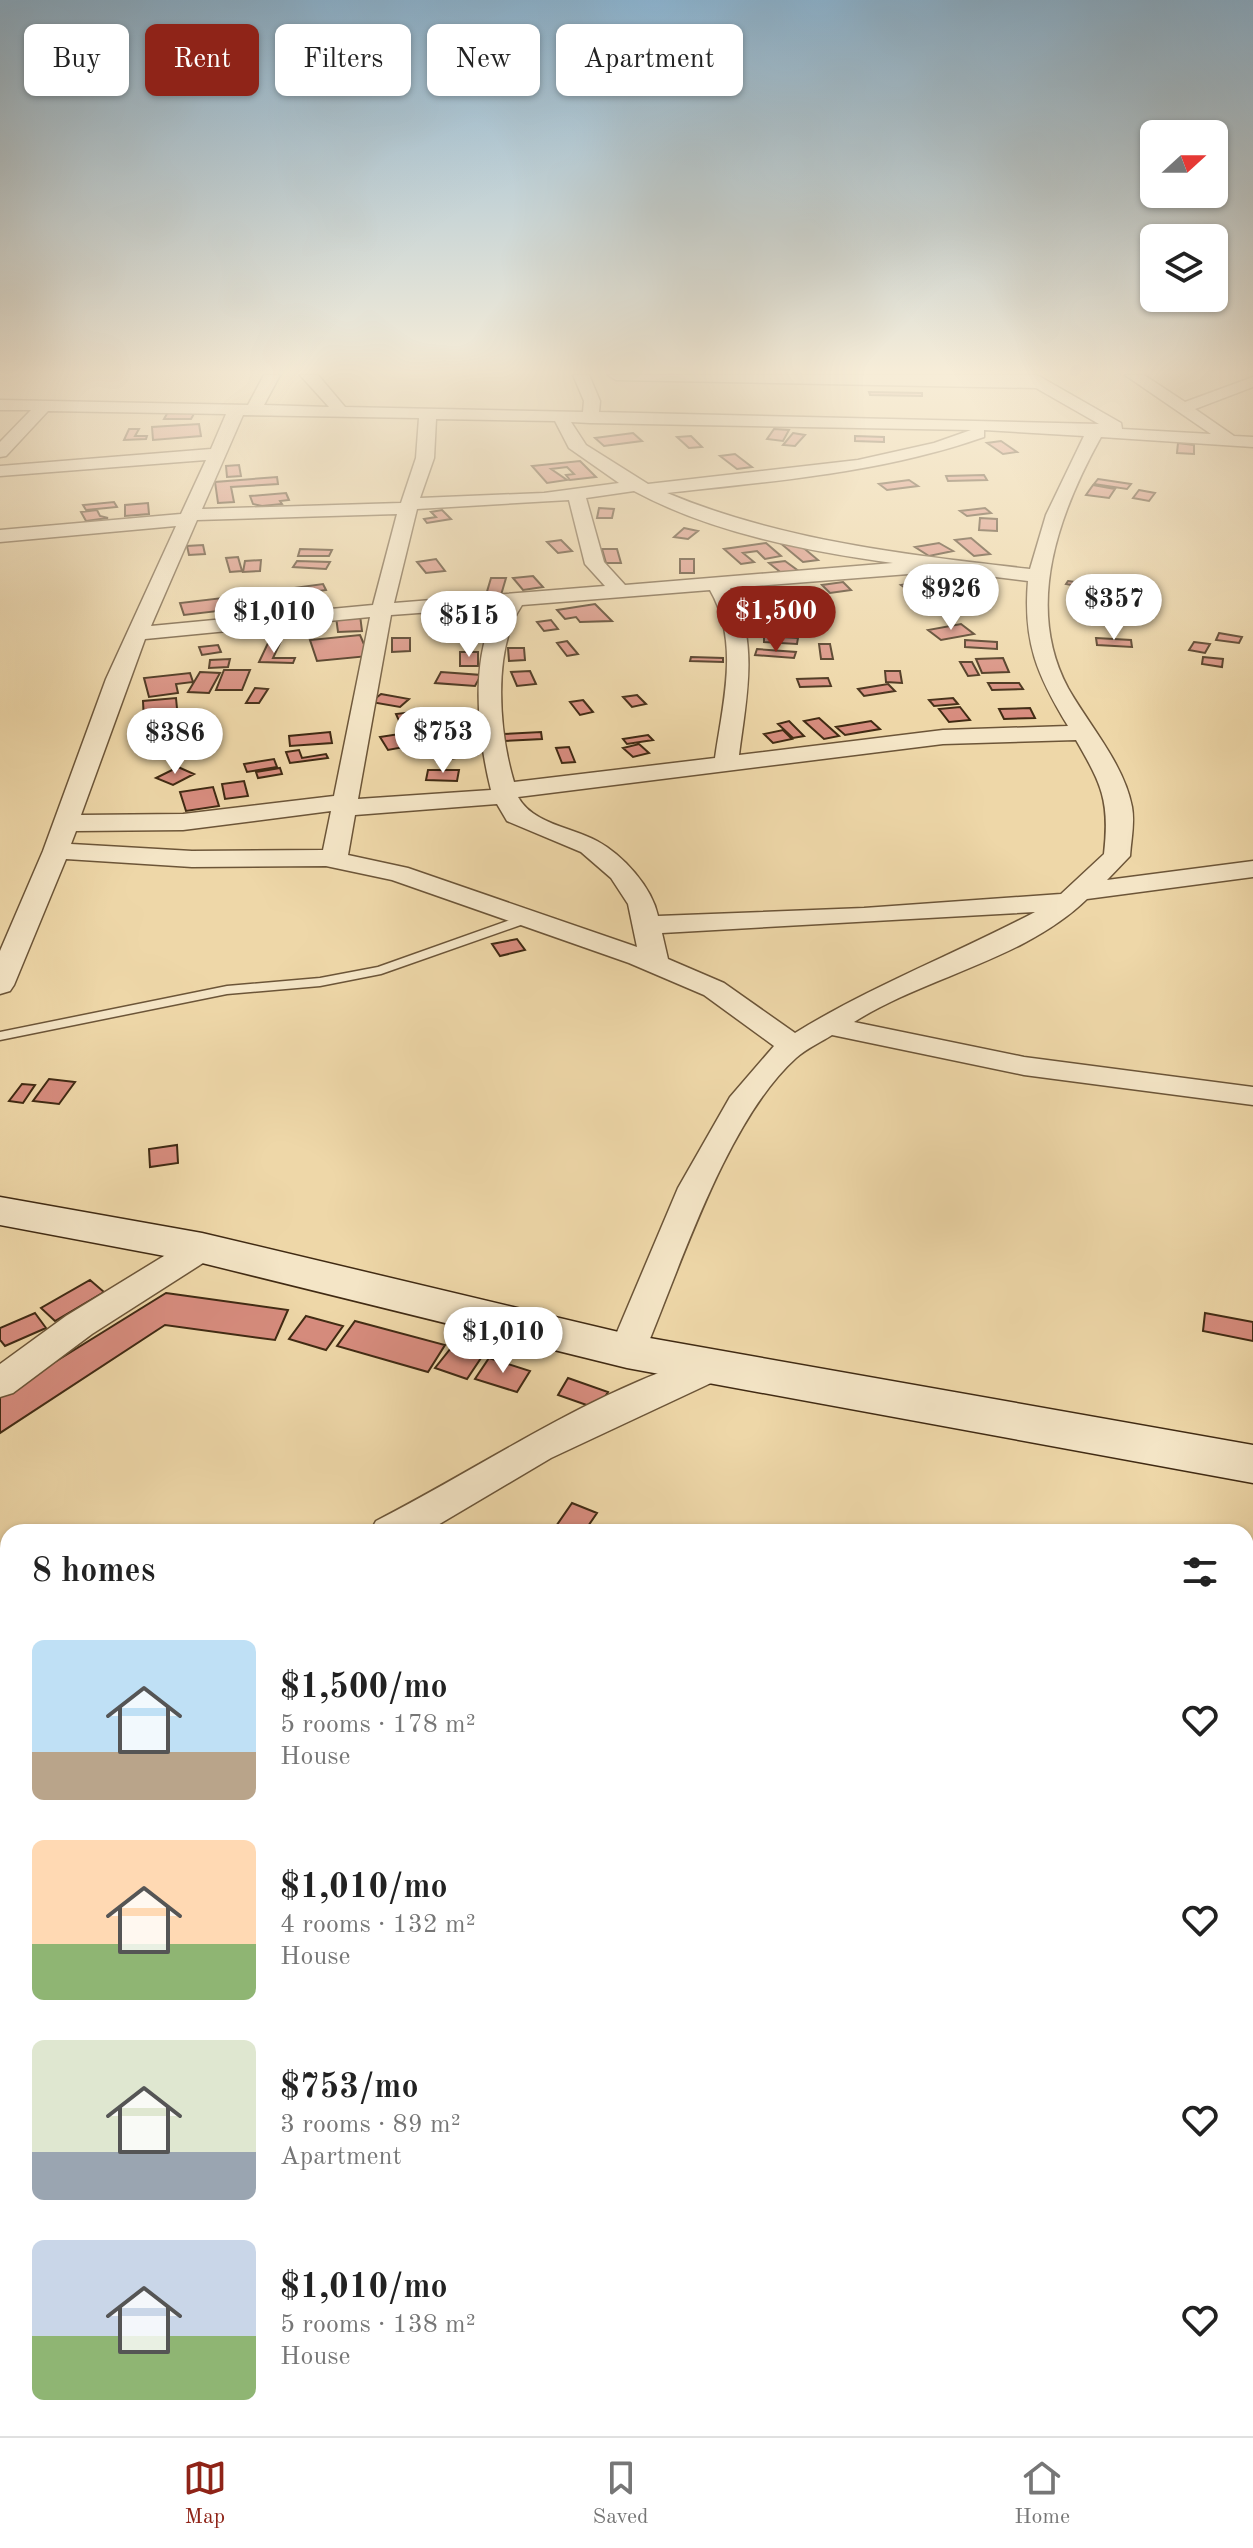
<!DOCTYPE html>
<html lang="en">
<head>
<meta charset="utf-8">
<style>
  :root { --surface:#fff; --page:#f6f6f6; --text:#222; --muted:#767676; --line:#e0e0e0; --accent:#8f2418 }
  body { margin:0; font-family:"Old Standard TT",serif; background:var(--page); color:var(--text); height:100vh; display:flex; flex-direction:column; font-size:30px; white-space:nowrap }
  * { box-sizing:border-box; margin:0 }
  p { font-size:26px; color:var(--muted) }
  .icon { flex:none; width:44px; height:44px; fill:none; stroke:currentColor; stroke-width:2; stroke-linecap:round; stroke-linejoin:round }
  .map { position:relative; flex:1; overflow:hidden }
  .sheet { position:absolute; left:0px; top:1524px; width:1254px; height:912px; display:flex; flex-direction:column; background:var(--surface); border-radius:24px 24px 0 0; box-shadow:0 2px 6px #0004 }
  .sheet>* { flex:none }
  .guide { position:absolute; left:24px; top:24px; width:800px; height:72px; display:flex; gap:16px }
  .needle { width:52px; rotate:69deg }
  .buttons { position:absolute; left:1140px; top:120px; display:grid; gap:16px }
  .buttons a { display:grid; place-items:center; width:88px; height:88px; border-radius:12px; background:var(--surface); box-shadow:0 2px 6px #0004; font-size:40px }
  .price { position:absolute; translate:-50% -68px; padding:0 18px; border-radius:28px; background:#fff; color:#222; font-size:26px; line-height:52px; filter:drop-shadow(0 2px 4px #0008) }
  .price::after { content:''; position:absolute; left:50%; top:48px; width:24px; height:18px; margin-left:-12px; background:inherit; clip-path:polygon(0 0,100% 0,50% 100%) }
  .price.current { background:var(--accent); color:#fff }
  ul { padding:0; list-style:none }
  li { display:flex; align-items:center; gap:24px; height:200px; padding:0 32px }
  li span { display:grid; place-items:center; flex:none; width:224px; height:160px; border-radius:12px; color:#555 }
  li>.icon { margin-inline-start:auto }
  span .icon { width:96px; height:96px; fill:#fffc; stroke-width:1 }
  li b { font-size:34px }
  h2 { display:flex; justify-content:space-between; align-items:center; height:96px; padding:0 32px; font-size:34px }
  .tag { padding:0 28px; border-radius:12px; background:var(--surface); box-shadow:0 2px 6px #0004; font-size:28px; line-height:72px }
  .tag.current { background:var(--accent); color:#fff }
  .tab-bar { display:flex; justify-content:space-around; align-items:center; height:112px; border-top:2px solid var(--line); background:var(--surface); font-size:22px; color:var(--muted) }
  .tab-bar a { display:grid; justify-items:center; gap:4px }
  .tab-bar .current { color:var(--accent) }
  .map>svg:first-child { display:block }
  .building { fill:#d78c7e; stroke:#402a13; stroke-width:2 }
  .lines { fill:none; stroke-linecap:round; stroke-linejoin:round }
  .lane-casing { stroke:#6c5538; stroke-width:3 }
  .street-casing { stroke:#6c5538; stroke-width:3 }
  .secondary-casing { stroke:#402a13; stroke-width:3 }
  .lane { fill:#f4e5c6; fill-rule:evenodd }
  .street { fill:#f4e5c6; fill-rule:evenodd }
  .secondary { fill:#f4e5c6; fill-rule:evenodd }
</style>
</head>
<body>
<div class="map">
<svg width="1253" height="2436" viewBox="0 0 1253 2436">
  <rect width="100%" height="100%" fill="#eed7a8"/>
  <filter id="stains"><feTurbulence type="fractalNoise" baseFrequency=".0025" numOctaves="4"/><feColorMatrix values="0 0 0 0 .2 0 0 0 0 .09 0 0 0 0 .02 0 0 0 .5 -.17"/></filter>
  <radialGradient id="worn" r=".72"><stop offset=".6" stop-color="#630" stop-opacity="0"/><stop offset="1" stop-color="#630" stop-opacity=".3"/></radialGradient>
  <path class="building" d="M869,392l53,1v3l-52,-1z
    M168,412h27l-4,7h-27z
    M199,424l2,12 -48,4 -1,-13z
    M129,429h10l-4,7h12l-1,3 -22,1z
    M774,429l15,1 -6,11 -16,-2z
    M633,433l9,8 -38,5 -9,-8z
    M793,433l12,2 -10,11 -12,-1z
    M691,436l11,11 -13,1 -12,-11z
    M855,436l29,1v5l-29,-1z
    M1001,441l16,11 -14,2 -16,-11z
    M1178,443l16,2v9l-17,-1z
    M735,454l17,13 -15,2 -17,-13z
    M580,461l16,16 -26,3 -4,-5 8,-1 -7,-7 -16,2 16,11 -20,3 -15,-17z
    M239,465l2,11 -14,1 -1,-11z
    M984,475l3,5 -39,1 -2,-5z
    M277,477l1,7 -47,3 3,15 -16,1 -3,-21z
    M1098,479l33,5 -4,5 -33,-5z
    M909,480l9,6 -31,4 -8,-6z
    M1093,485l22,4 -6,9 -23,-3z
    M1139,490l16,3 -6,8 -16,-3z
    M286,493l3,7 -9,1 2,3 -20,2 -9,-2 -3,-8z
    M114,502l3,5 -31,3 -3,-5z
    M148,503l1,11 -24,2v-11z
    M599,508l15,1 -2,9h-15z
    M985,508l6,5 -24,3 -7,-5z
    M97,510l3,6 8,2 -22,3 -5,-9z
    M442,510l9,9 -24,4 -3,-4 12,-2 -5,-5z
    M980,518l17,1v12l-18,-1z
    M684,528l14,3 -10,8 -14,-2z
    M971,538l19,16 -16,2 -19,-16z
    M561,540l11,11 -14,2 -11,-11z
    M794,540l24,20 -15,2 -24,-20z
    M766,543l15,13 -16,3 -8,-8 -14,2 11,9 -13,2 -17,-15z
    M939,543l14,8 -24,5 -14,-9z
    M203,545l2,9 -16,1 -2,-9z
    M300,549l32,1 -3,6h-31z
    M602,549h15l4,14h-15z
    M238,557l4,14 -12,1 -4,-14z
    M436,559l9,12 -19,2 -9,-11z
    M680,559h14v14h-14z
    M261,560l-1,11 -17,1 2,-11z
    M297,561l33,1 -4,7 -33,-2z
    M785,561l15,11 -16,3 -15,-12z
    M533,576l10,11 -20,3 -10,-12z
    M491,578h15l-5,17h-15z
    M922,581l13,9 -21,4 -13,-9z
    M1068,581l35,5 -2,4 -35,-6z
    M843,582l8,8 -21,3 -8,-8z
    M323,584l3,6 -35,5 3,6 -16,2 -6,-12z
    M739,588l14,22 -13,1 -14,-22z
    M231,597l4,12 -51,6 -4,-12z
    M784,597l21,1v14l-22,-1z
    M1074,597l29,3 -1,5 -29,-3z
    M595,604l17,17 -32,1 -4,-5 -11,2 -8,-9z
    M360,615l2,16 -24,1 -2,-15z
    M551,620l7,9 -14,2 -7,-9z
    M961,624l13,10 -33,6 -13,-10z
    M784,625h22l2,6 -23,1z
    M1219,633l23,4 -3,6 -23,-3z
    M360,635l9,21 -52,5 -7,-21z
    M764,636l34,2 -1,6 -33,-2z
    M392,638h18v13l-18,1z
    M1096,638l35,2 1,7 -35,-2z
    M965,640l32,2v7l-32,-2z
    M567,641l11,13 -11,2 -10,-13z
    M1194,642l16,2 -5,9 -16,-3z
    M268,643h12l-7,15h22l-2,5 -34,-1z
    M819,644h11l3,15h-12z
    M218,645l3,7 -19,3 -3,-8z
    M508,648h16l1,12 -16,1z
    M757,649l39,3 -2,6 -39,-3z
    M460,652h18v14h-18z
    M691,657l32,1v4l-33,-1z
    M1203,657l20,2 -1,8 -20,-3z
    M1003,658l6,14 -27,1 -6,-14z
    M230,659l-2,8 -19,1 1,-8z
    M960,662h12l7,13 -11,1z
    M224,670h26l-8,20h-26z
    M530,671l6,13 -19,2 -6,-14z
    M885,671h15l2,12 -16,-1z
    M200,672l20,1 -11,20 -21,-1z
    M441,672l40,3 -6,11 -40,-3z
    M190,673l3,9 -17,2 2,9 -29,4 -5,-19z
    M828,678l3,8 -31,1 -3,-8z
    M988,683h31l4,6 -31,1z
    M888,684l7,7 -31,5 -6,-7z
    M255,688l13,1 -9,14h-13z
    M381,694l28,5 -9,8 -29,-5z
    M637,695l9,9 -14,3 -9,-10z
    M176,698l2,21 -34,3 -1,-21z
    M953,698l5,6 -24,2 -5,-6z
    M583,700l10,12 -13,3 -10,-13z
    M960,707l10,13 -21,2 -10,-13z
    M1030,708l5,10 -31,1 -5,-10z
    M429,710l5,8 -34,5 -4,-9z
    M819,718l20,18 -15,3 -20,-18z
    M789,721l15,15 -11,2 -15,-14z
    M871,721l9,8 -35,6 -9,-8z
    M783,730l9,9 -19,4 -9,-9z
    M330,732l2,11 -42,3 -1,-10z
    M412,732l8,12 -32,6 -8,-13z
    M541,732l1,7 -39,2v-7z
    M648,735l5,5 -26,4 -4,-5z
    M467,736l10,19 -41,6 -10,-20z
    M639,744l10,9 -16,4 -10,-9z
    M569,747l6,15 -13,1 -6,-15z
    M299,750l3,8 24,-4 2,4 -38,5 -4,-11z
    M274,759l3,8 -30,5 -3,-8z
    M178,767l16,7 -21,11 -17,-7z
    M280,768l2,6 -24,4 -2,-6z
    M428,770h31l-2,11 -31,-1z
    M244,781l4,15 -23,3 -3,-15z
    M213,787l6,19 -33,5 -6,-19z
    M517,939l8,11 -25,6 -8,-12z
    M49,1079l26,3 -16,22 -26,-3z
    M22,1084l13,1 -12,18 -14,-2z
    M177,1145l1,18 -28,4 -1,-18z
    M90,1280l14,12 -49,29 -14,-13z
    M166,1293l122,17 -13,30 -110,-15 -165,108v-37z
    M35,1313l11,15 -41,18 -5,-6v-12z
    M1205,1313l48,9v19l-50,-10z
    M306,1316l37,10 -17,24 -37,-11z
    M355,1321l90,24 -17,27 -91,-26z
    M451,1348l30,10 -14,21 -32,-11z
    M489,1358l41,13 -13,21 -42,-13z
    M568,1378l40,14 -10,17 -40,-14z
    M572,1503l25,10 -13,19h-32z
    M8,1670v77l-8,-13v-59z
    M1246,1740l7,1v56l-7,-2z
    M1246,1805l7,2v25l-7,-1z
    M1246,1889l7,1v66l-7,-1z
    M1246,1980l7,2v117l-7,-1z
    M8,2349v56h-8v-18z"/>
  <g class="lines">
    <defs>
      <path id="lane" d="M524,915l5,1v6l-148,52 -61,12 -93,8 -227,46v-8l227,-46 93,-8 58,-11z"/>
      <path id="street" d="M264,375h16l-16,30 65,2 -29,-32h18l27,32 238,5 1,-11 -11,-26h16l11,26 -1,11 500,12 -63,-36 -420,-8 -8,-5h429l84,48 1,6 89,5 -86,-59h19l41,27 68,-25v10l-58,22 39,27 19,1v10l-152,-10c-42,76 -77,169 -33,251 21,37 56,76 64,119 3,16 -1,33 -2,49l-23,24 146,-19v16l-166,22c-63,61 -160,77 -233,123l170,35 229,30v18l-229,-30 -192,-40c-11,7 -26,14 -36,23 -69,62 -115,207 -151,293l-5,9 -13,4 -13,-4 -5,-9 69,-163 52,-91 44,-51 -70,-51 -75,-32 -237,-83 -66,-14 -134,1 -126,-8 -52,126 -4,6 -10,3v-43l43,-100 63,-172 70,-153 -176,16v-12l181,-16 25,-54 -206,16v-10l211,-17 15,-35 -178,-3 -42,45 -6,1v-15l31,-32h-31v-10l248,5zM243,415l176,3 -3,40 -15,45 -199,6zM436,419l119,2 14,27 50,35 -75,10 -124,5 14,-40zM571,422l19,1 381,7 -37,13 -76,17 -210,24 -62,-39zM984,430l100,6 -38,79 -16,54c-123,-14 -248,-28 -363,-76 108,-12 214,-20 317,-56zM634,491c78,42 172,60 259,72l-268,22 -21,-23 -18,-64zM569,500l16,64 20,22 -211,17 23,-94zM397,514l-24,91 -222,21 46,-106zM947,571l81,10c-5,61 9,94 40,145l-125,4 -204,25c7,-56 21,-115 -9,-167zM710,590c30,52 13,112 5,168l-201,24c-15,-50 -22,-132 8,-177zM500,607c-32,45 -22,131 -9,183l-133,9 33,-184zM370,617l-36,179 -151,18 -102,1 64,-176zM1076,740c26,45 34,61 28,114l-43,40 -197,14 -206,8c-6,-29 -35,-61 -61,-75 -26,-14 -64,-17 -79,-44l425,-53zM497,804l10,17 74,31 30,26 17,26 9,43 -229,-79 -60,-13 7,-40zM331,811l-8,39 -131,1 -121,-7 5,-13 107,-1zM1035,912c-80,42 -164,74 -240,121l-71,-50 -56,-24 -6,-26z
        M202,1236l12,4 5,8 -5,8 -122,78 -79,59 -13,4v-33l66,-48 124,-76z
        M713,1354l13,4 6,9 -6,9 -175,82 -125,74h-56l6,-11c111,-57 216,-131 337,-167z
        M8,1773v47l-8,3v-47z
        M1246,2372l7,3v60l-17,-7h10z
        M627,2428h121l-3,8h-121z"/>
      <path id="secondary" d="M0,1197l202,36 425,101 626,111v38l-626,-115 -425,-105 -202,-38z"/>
    </defs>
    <use href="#lane" class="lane-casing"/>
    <use href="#street" class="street-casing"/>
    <use href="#secondary" class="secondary-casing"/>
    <use href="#lane" class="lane"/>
    <use href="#street" class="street"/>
    <use href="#secondary" class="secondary"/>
  </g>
  <linearGradient id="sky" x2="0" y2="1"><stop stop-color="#8bb5d3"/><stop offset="0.52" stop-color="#f7edd8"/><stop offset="1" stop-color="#f7edd8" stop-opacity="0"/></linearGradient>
  <rect width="1253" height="716" fill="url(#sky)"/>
  <rect width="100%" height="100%" filter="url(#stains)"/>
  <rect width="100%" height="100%" fill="url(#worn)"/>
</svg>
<div class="buttons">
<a><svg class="needle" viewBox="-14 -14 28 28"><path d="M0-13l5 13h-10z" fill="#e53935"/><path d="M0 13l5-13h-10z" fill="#767676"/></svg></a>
<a><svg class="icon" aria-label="layers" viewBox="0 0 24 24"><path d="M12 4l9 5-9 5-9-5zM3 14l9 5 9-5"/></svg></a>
</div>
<b class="price" style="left:951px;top:632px">$926</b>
<b class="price" style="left:1114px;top:642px">$357</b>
<b class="price current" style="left:776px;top:654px">$1,500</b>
<b class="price" style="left:274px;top:655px">$1,010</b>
<b class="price" style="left:469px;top:659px">$515</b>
<b class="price" style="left:443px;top:775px">$753</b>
<b class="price" style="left:175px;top:776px">$386</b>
<b class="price" style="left:503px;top:1375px">$1,010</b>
<div class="guide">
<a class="tag">Buy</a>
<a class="tag current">Rent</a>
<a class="tag">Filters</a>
<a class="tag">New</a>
<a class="tag">Apartment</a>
</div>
<section class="sheet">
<h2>8 homes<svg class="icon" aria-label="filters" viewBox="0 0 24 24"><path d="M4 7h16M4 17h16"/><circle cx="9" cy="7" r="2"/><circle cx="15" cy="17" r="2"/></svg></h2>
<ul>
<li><span style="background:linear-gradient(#bfe0f5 70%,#b9a48a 0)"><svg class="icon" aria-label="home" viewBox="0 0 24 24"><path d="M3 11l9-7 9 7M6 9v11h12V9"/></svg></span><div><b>$1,500/mo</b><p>5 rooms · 178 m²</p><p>House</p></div><svg class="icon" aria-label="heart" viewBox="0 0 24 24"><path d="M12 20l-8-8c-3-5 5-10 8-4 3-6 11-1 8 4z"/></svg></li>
<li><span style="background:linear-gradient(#ffd9b3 65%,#8fb573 0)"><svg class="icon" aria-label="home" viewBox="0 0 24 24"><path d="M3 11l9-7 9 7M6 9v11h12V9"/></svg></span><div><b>$1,010/mo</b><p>4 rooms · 132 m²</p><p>House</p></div><svg class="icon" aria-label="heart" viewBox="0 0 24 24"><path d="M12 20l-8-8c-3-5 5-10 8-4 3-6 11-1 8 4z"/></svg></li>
<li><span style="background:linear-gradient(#dfe7d0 70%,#9aa5b1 0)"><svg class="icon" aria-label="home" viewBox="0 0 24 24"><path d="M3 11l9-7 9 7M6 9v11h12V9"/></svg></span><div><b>$753/mo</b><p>3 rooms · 89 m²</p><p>Apartment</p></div><svg class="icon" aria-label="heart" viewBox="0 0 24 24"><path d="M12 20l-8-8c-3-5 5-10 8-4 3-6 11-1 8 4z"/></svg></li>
<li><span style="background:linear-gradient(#c9d6e8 60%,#8fb573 0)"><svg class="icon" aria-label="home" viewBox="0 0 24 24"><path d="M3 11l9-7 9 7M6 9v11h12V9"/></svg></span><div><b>$1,010/mo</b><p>5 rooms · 138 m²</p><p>House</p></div><svg class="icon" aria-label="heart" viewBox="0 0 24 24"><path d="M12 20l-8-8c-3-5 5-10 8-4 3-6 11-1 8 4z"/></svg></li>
</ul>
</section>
</div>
<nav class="tab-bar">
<a class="current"><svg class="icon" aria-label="map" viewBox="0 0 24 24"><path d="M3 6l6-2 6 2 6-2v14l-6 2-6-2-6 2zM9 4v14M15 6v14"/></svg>Map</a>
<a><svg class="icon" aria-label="saved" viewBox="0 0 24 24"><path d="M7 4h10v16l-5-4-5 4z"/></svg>Saved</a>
<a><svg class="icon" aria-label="home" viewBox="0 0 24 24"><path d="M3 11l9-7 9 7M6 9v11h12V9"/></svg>Home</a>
</nav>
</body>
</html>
